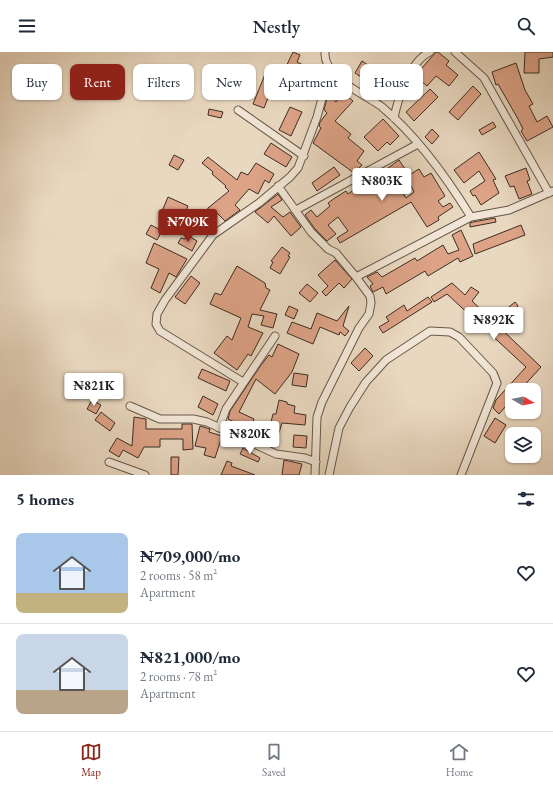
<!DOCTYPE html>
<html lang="en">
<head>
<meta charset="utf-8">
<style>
  :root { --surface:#fff; --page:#f2f2f3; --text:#1f2937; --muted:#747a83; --line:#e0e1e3; --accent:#8f2418 }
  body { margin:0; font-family:"EB Garamond",serif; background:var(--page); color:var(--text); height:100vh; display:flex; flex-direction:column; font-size:15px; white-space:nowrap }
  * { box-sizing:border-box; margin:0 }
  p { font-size:13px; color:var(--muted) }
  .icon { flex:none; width:22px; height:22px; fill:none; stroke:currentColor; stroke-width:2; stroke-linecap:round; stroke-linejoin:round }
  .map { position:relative; height:423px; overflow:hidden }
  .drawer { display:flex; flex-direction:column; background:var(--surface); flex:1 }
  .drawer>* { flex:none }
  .guide { position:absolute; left:12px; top:12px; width:529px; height:36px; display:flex; gap:8px }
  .needle { width:26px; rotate:99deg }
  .controls { position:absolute; left:505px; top:331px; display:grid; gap:8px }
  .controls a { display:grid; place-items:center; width:36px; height:36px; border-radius:8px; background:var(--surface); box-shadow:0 1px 3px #0004; font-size:20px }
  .price { position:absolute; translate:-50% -34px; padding:0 9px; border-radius:4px; background:#fff; color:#222; font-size:13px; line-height:26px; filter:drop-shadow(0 1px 2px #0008) }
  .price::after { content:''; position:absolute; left:50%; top:24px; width:12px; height:9px; margin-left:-6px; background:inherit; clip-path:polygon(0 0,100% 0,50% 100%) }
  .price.active { background:var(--accent); color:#fff }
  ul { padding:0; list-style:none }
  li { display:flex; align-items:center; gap:12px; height:100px; padding:0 16px }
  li+li { border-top:1px solid var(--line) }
  li span { display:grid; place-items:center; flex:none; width:112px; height:80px; border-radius:8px; color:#555 }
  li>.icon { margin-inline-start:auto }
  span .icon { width:48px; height:48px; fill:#fffc; stroke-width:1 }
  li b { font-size:17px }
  h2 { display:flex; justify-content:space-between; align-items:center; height:48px; padding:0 16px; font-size:17px }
  .pill { padding:0 14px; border-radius:8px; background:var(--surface); box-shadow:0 1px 3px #0004; font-size:14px; line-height:36px }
  .pill.active { background:var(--accent); color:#fff }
  header { display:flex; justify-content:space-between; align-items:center; height:52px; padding:0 16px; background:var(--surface); font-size:18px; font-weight:600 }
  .tab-bar { display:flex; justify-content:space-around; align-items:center; height:56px; border-top:1px solid var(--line); background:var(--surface); font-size:11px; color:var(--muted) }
  .tab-bar a { display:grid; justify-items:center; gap:2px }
  .tab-bar .active { color:var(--accent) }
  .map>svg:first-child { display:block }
  .building { fill:#dda387; stroke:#3d2d22; fill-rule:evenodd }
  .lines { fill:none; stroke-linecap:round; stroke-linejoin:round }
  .minor-casing { stroke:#68584a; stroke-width:9 }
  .minor { stroke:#f1e6d6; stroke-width:7 }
</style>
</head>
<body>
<header><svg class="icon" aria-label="menu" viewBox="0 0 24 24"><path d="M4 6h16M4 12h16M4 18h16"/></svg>Nestly<svg class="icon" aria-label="search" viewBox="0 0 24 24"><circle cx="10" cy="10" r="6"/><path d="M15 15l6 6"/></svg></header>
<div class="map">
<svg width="553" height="423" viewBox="0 0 553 423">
  <rect width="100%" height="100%" fill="#e9d8c0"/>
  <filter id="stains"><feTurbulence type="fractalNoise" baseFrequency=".005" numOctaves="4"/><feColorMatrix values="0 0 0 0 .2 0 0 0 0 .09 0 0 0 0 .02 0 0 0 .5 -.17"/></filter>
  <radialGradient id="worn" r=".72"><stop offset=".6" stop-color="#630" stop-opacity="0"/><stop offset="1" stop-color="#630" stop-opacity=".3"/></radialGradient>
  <path class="building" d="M293,0l7,3 -3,7 10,5 -2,4 13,5 -9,24 -22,-10 2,-3 -14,-7 -11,28 -11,-4 15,-37 15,6z
    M436,0h2l11,9 -3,4 12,10 -9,11 -13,-10 -9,10 -12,-10z
    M525,0h28v5l-14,2v14h-15z
    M362,9l9,6 -7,12 -9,-6z
    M516,11l9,27 8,14 -4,2 8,16 10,-6 6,11 -26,14 -6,-10 2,-2 -5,-10 -20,-35 -2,1 -4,-13z
    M473,34l8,8 -23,26 -9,-8z
    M430,37l8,8 -24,24 -8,-9z
    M343,40l10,9 -18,20 16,13 -3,4 16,13 -7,10 5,4 -8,8 -41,-30 8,-15 -2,-2 1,-4 7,-9 -3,-3 3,-12 3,-2 6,6z
    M290,55l12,5 -11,24 -12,-6z
    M209,57l14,3 -2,6 -13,-3z
    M383,67l16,17 -9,9 -3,-3 -9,9 -14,-14z
    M493,70l3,5 -14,8 -3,-5z
    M432,77l7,7 -7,8 -7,-7z
    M271,91l21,14 -6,10 -22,-13z
    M479,100l17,27 -3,1 6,13 -18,12 -6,-10 -2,1 -3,-5 15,-10 -6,-10 -15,12 -10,-13z
    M174,103l10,5 -6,10 -9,-5z
    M208,105l29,23 4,-8 7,3 8,-12 18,11 -5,9 -4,-3 -7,14 -9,-5 -14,16 5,5 -15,11 -8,-8 -5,12 -18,-7 4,-8 8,4 2,-6 21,-17 -4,-4 1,-1 -14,-12 1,-2 -11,-9z
    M399,108l10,15 10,-6 5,8 7,-4 14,23 -7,5 5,6 7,-4 3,4 -15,10 1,3 -12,7 -16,-25 -71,41 -3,-5 11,-7 -10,-14 -10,8 8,9 -9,7 -12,-12 -10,-14 6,-5 6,7 13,-11 -2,-3 7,-5 11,-7 2,3 16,-11 1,2zM409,130l5,10 -8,6 -6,-9z
    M334,115l6,8 -23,16 -5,-8z
    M526,116l4,12 -3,1 5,13 -13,5 -5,-13 -4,1 -5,-11z
    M278,142l4,6 -11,7 12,10 7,-5 11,15 -10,9 -17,-20 -6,7 -13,-11z
    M168,145l20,9 -5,12 -20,-9z
    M495,166l1,4 -26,5v-4l3,-1z
    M151,173l11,6 -5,9 -11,-6z
    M521,173l4,10 -50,19 -2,-10z
    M461,178l12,26 -13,6 -2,-4 -30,18 -3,-5 -39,23 -3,-7 -10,5 -3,-6 3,-2 -6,-7 10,-5 5,5 33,-19 2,3 26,-16 5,9 11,-4 -7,-15z
    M187,183l10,6 -5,10 -14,-8 3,-5 4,1z
    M154,191l33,16 -11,18 -7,-4 -9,20 -9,-5 8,-19 -13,-6z
    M282,195l8,6 -2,3 2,1 -10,17 -10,-6 3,-6 -2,-1z
    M335,208l17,19 -8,9 -5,-5 -13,13 -4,-4 6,-6 -10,-11z
    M237,214l28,17 1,5 4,2 -10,20 17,4 -4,14 -12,-3 3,-9 -12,-2 -4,13 15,6 -12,23 -3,-2 -11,16 -23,-17 13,-17 5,4 9,-22 -31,-14 5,-11 6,2z
    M191,224l9,7 -15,21 -10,-7z
    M452,231l13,12 6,-8 8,5 -7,9 69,66 -21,23h-8v9l-13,15 -6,-6 3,-8 30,-33 -79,-73 -13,8 -3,-5z
    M307,232l11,9 -8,9 -11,-9z
    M428,245l4,5 -49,31 -4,-6 10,-6 -3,-4 18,-12 3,6z
    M515,250l3,4 -10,9 -4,-4z
    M289,254l9,4 -4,9 -9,-4z
    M349,254l-6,20 6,5 -4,5 -5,-4 -1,3 -19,-8 -7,17 -26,-11 5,-11 19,7 6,-16 20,8z
    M278,292l21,10 -7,18 -17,22 -19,-15 -17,33 15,7 -1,3 17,4 3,-12h3l3,-14 8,2v2l8,2 -1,7 12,2 -1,10 -23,-2 -7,22 -15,-5 1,-3 -16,-5 1,-4 -18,-9 2,-8 31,-46 8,-10 3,2z
    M365,296l8,8 -14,15 -8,-8z
    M202,317l28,12 -4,10 -28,-13z
    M294,321l14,2 -2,12 -14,-2z
    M203,344l15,8 -5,11 -15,-8z
    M92,348l9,5 -5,9 -9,-5z
    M101,360l14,11 -5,8 -15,-11z
    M134,365l12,2v10h36v-5h10l1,25 -10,1v-11h-23v8h-16l-6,11 -15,-8 -4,7 -10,-6 8,-13 15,8z
    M495,366l11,7 -11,18 -11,-7z
    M200,374l10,3 -1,3 13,4 -7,22 -11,-3 2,-7 -11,-2z
    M294,383l13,1 -1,12 -13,-1z
    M243,396l17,10 -2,4 -18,-8z
    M171,405h8l-1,18h-7z
    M284,408l18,4 -3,11h-17z
    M227,409l5,2 -1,3 24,9h-34z"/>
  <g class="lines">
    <defs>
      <path id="minor" d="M325,0c-2,26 40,42 57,55 36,30 65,71 89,110
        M455,0l29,26 65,115
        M238,58l66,46
        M394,66c4,-20 16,-57 36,-66
        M278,134l33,46 17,17 8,4 20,24 14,19 1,7 -2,11 -10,14 -37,74 -5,15 -2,58
        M296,158l122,-66
        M356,225l115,-60 38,-7 44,-19
        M243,330l-83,-51 -4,-7 1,-10 8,-14 48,-65 46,-32 31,-26 8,-9 19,-51 13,-48
        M130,354l30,13h33l14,3 69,32 29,4 11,4
        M219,376l7,-19 49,-73
        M109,410l36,13
        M329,423l10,-47 11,-21 16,-25 20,-22 44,-29 20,1 9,5 34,36 4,10 -36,92"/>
    </defs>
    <use href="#minor" class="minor-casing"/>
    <use href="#minor" class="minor"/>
  </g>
  <rect width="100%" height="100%" filter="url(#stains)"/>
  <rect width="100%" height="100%" fill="url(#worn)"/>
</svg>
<div class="controls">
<a><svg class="needle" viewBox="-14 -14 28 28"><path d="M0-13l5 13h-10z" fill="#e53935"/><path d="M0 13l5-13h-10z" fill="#747a83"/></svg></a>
<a><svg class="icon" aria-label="layers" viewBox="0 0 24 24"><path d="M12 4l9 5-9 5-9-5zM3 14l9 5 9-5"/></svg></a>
</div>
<b class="price" style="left:382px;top:150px">₦803K</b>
<b class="price active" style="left:188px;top:191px">₦709K</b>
<b class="price" style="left:494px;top:289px">₦892K</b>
<b class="price" style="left:94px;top:355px">₦821K</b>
<b class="price" style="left:250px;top:403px">₦820K</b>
<div class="guide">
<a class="pill">Buy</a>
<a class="pill active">Rent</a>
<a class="pill">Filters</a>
<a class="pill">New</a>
<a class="pill">Apartment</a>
<a class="pill">House</a>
</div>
</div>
<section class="drawer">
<h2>5 homes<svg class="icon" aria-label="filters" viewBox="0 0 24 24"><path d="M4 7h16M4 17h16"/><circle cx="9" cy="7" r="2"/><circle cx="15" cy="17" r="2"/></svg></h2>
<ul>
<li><span style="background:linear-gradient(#a9c7e8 75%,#c2b280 0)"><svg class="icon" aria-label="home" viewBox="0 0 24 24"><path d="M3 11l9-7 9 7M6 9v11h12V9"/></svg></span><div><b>₦709,000/mo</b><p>2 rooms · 58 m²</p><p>Apartment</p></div><svg class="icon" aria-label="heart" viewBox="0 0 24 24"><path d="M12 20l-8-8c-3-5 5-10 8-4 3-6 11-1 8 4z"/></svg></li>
<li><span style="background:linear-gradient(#c9d6e8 70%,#b9a48a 0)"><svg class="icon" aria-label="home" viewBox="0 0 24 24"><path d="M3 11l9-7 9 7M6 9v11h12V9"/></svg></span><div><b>₦821,000/mo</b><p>2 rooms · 78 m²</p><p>Apartment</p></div><svg class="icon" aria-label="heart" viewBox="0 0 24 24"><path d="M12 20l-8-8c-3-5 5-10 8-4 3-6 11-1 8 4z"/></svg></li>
</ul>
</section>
<nav class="tab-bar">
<a class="active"><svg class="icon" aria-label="map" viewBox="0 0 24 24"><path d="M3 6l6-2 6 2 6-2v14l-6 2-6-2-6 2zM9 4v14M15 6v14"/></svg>Map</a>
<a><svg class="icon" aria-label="saved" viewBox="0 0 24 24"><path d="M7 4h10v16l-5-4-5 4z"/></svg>Saved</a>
<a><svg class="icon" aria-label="home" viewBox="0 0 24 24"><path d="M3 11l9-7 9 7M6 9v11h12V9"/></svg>Home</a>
</nav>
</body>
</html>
